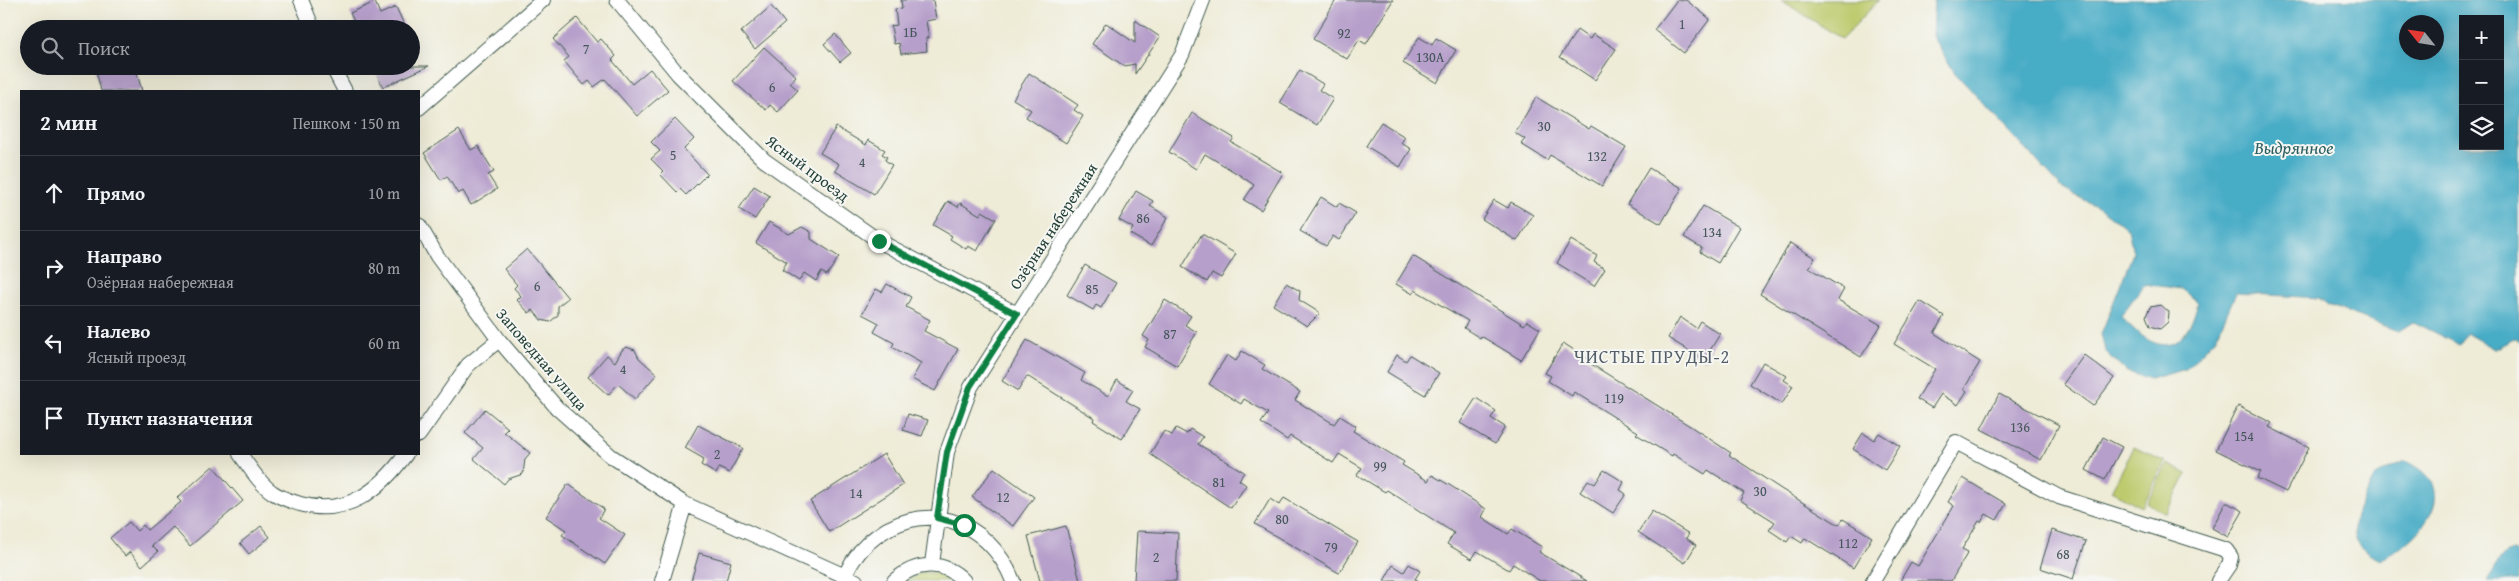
<!DOCTYPE html>
<html lang="ru">
<meta charset="utf-8">
<style>
body{margin:0;font-family:"Gentium Book Plus",serif;background:#20242c;color:#f1f3f6}
.controls{position:absolute;right:15px;top:15px;display:grid;overflow:hidden;border-radius:0px;box-shadow:0 5px 20px #0002}
.controls button{width:45px;height:45px;display:grid;place-items:center;padding:0;border:0;border-bottom:1px solid #363941;background:#171b24;color:#f1f3f6;font:25px sans-serif}
.compass{position:absolute;left:2399px;top:15px;width:45px;height:45px;border-radius:50%;background:#171b24;box-shadow:0 5px 20px #0002;rotate:300deg}
.stop{position:absolute;width:15px;height:15px;margin:-11px;border:4px solid #0b8043;border-radius:50%;background:#fff}
.stop.end{background:#0b8043;border-color:#fff;box-shadow:0 1px 5px #0008}
.list{margin:0;padding:0;list-style:none}
h2{display:flex;justify-content:space-between;align-items:center;height:65px;margin:0;padding:0 20px;font-size:21px}
h2 small{font-size:16px;font-weight:400;color:#9ea1a6}
.list li{display:grid;grid-template-columns:32px 1fr auto;gap:15px;align-items:center;box-sizing:border-box;height:75px;padding:0 20px;border-top:1px solid #363941}
.list b{display:block;font-size:19px;white-space:nowrap}
.list p{margin:0;font-size:16px;white-space:nowrap;color:#9ea1a6}
.list em{font-size:16px;font-style:normal;color:#9ea1a6}
.icon{flex:none;width:28px;height:28px;fill:none;stroke:currentColor;stroke-width:2;stroke-linecap:round;stroke-linejoin:round}
.map{position:relative;flex:none;width:2519px;height:581px;overflow:hidden}
.search{position:absolute;background:#171b24;box-shadow:0 5px 20px #0002;left:20px;top:20px;width:400px;height:55px;display:flex;align-items:center;gap:12px;box-sizing:border-box;padding:0 18px;border-radius:28px;color:#9ea1a6;font-size:19px}
.panel{position:absolute;background:#171b24;box-shadow:0 5px 20px #0002;left:20px;top:90px;width:400px;height:365px;border-radius:0px}
.map>svg:first-child{display:block}
.green{fill:#bdca6d;stroke:#6e8450}
.water{fill:#46acc6;stroke:#32747d;fill-rule:evenodd}
.building{fill:#b69fca}
.lines{fill:none;stroke-linecap:round;stroke-linejoin:round}
.minor-casing{stroke:#3e574c;stroke-width:16}
.minor{stroke:#fff;stroke-width:14}
.route{stroke:#0b8043;stroke-width:6}
.labels{text-anchor:middle;stroke-width:4;stroke-linejoin:round;paint-order:stroke}
.number-label{font-size:14px;fill:#45565a}
.street-label{font-size:16px;fill:#1f3d34;stroke:#f6f6f2}
.water-label{font-size:18px;font-style:italic;fill:#2b5e60;stroke:#f6f6f2}
.neighbourhood-label{font-size:18px;letter-spacing:1px;fill:#545f68;stroke:#f6f6f2}
</style>
<div class="map">
<svg width="2519" height="581" viewBox="0 0 2519 581">
<rect width="100%" height="100%" fill="#f6f6f2"/>
<filter id="ink" filterUnits="userSpaceOnUse"><feTurbulence type="fractalNoise" baseFrequency=".02" numOctaves="2"/><feDisplacementMap in="SourceGraphic" scale="10" xChannelSelector="R" yChannelSelector="G"/><feConvolveMatrix kernelMatrix="1 2 1 2 8 2 1 2 1" color-interpolation-filters="sRGB"/></filter>
<filter id="wash" filterUnits="userSpaceOnUse"><feTurbulence type="fractalNoise" baseFrequency=".0096" numOctaves="4" result="noise"/><feDisplacementMap in="SourceGraphic" scale="20" xChannelSelector="R" yChannelSelector="G"/><feGaussianBlur stdDeviation="1.12" result="paint"/><feColorMatrix in="noise" values="0 0 0 0 0 0 0 0 0 0 0 0 0 0 0 0 0 1.4 0 .05"/><feComposite in="paint" operator="in"/></filter>
<g filter="url(#wash)">
<rect width="100%" height="100%" fill="#eeebd6"/>
<path class="green" d="M1781 0H1879L1842 39Z
M2134 447 2165 462 2142 507 2111 491Z
M2167 464 2187 474 2166 513 2147 503Z
M923 572 943 574 954 581H905Z"/>
<path class="water" d="M1934 0H2519V341L2514 339 2494 349 2466 333 2459 345 2413 322 2399 331 2328 305 2319 298 2236 293 2216 338 2186 369 2150 379 2127 372 2105 351 2101 334 2133 253 2128 229 2098 207 2063 189 1955 73 1932 36ZM2463 19H2500V146H2463ZM2406 22H2436V52H2406ZM2144 284 2181 289 2198 302C2184 358 2155 355 2121 316Z
M2406 461C2466 488 2422 538 2382 559 2347 547 2349 523 2366 494 2369 489 2371 482 2375 478 2384 469 2396 465 2406 461Z
M2512 551 2519 553V581H2487C2494 570 2499 554 2512 551Z"/>
<g id="blocks">
<path class="building" d="M901 0H933L936 19 926 21 929 38H926L927 51 901 54 899 43 894 44 891 26 897 25 895 9 902 8Z
M1336 0H1393L1366 44 1359 40 1347 59 1313 39Z
M1677 0H1686L1710 19 1684 53 1654 30Z
M375 2 380 14 396 7 406 29H349L356 25 350 13Z
M771 6 785 23 755 49 741 32Z
M577 18 597 42 601 39 616 56 612 60 632 84 650 69 668 90 637 116 605 79 594 87 589 81 584 85 564 61 569 57 553 39Z
M1135 20 1160 37 1135 74V64L1124 66 1092 44 1106 23 1135 43Z
M1577 30 1590 39 1593 34 1616 49 1595 80 1560 57Z
M835 34 851 53 840 62 824 44Z
M1419 37 1432 45 1436 38 1456 50 1437 83 1403 63Z
M764 47 796 76 790 83 798 90 778 112 770 105 766 110 733 81Z
M95 66H135L142 91H101Z
M373 66H429L383 87Z
M1300 70 1323 84 1319 90 1333 99 1317 125 1280 103Z
M1029 73 1078 105 1074 110 1083 116 1066 143 1026 117 1031 110 1013 99Z
M1536 97 1589 129 1591 126 1626 147 1602 186 1550 155 1547 160 1521 144 1525 139 1515 133Z
M1192 113 1234 138 1231 142 1283 173 1261 210 1244 200 1254 185 1238 174 1205 154 1196 169 1169 152Z
M675 119 694 139 684 149 707 174 686 195 680 189 677 192 660 174 663 171 651 159 660 151 651 142Z
M1381 122 1405 137 1401 143 1411 149 1400 167 1366 146Z
M836 127 866 145 868 140 885 150 882 154 887 157 885 160 892 165 874 194 835 171 839 164 820 153Z
M459 130 471 150 478 146 494 172 488 175 497 189 471 205 463 191 458 194 447 176 441 180 424 153Z
M1649 168 1682 188 1661 224 1627 204Z
M754 186 770 196 755 219 739 209Z
M1136 191 1153 201 1150 206 1168 217 1151 246 1130 234 1133 228 1119 220Z
M1321 197 1337 207 1339 203 1356 213 1339 240 1333 236 1326 246 1300 231Z
M1494 200 1508 208 1511 202 1533 215 1517 241 1482 219Z
M948 201 958 207 960 203 980 215 982 211 996 219 977 251 968 246 966 249 950 239 952 236 933 225Z
M1703 206 1739 227 1718 263 1700 252 1702 248 1684 237Z
M769 222 789 234 802 227 811 232V239L839 257 827 275 821 272 816 281 804 273 799 281 782 270 787 262 756 243Z
M1202 234 1236 254 1221 278 1212 273 1207 282 1182 267Z
M1571 240 1597 256 1594 262 1605 269 1594 286 1557 263Z
M1790 243 1815 258 1809 268 1844 289 1838 300 1881 325 1861 357 1760 294Z
M527 249 568 298 558 306V315L550 322 541 320 533 310 529 313 517 300 521 296 514 288 517 285 504 269Z
M1413 256 1524 325 1527 321 1540 329 1521 360 1481 336 1480 338 1464 328 1468 321 1415 290 1413 294 1396 284Z
M1085 265 1116 283 1101 308 1096 305 1093 310 1067 295Z
M1286 283 1300 291 1299 300 1320 313 1307 326 1273 305Z
M887 284 911 297 906 307 930 320 924 331 958 349 935 391 912 379 921 363 892 347 894 343 874 332 879 323 862 314 876 289 882 292Z
M1165 300 1191 316 1185 325 1197 332 1177 366 1145 347 1149 340 1143 336Z
M1920 301 1944 316 1934 333 1980 362 1964 389 1967 391 1958 405 1941 394 1932 408 1917 399 1935 369 1894 344Z
M2161 305 2169 312 2168 322 2160 329 2150 326 2146 316 2150 307Z
M1680 317 1696 328 1700 321 1720 334 1704 360 1668 338Z
M1027 340 1085 373 1081 380 1108 396 1117 380 1133 390 1126 401 1140 409 1122 439 1093 421 1094 418 1027 376 1018 391 1002 381Z
M1563 343 1593 362 1591 364 1690 426 1731 453 1729 455 1781 489 1839 525 1843 519 1872 537 1853 568 1805 538 1802 543 1791 536 1787 542 1769 530 1775 522 1740 500 1744 493 1735 487 1708 470 1705 474 1673 454 1672 456 1636 434 1638 432 1574 392 1572 396 1548 381 1551 376 1545 373Z
M626 347 635 350 639 358 657 374 635 399 618 384 608 395 588 377 607 355 615 362 622 350Z
M1242 351 1265 365 1262 369 1300 392 1295 400 1334 424 1340 416 1356 426 1353 431 1404 462 1402 465 1428 481 1432 475 1451 486 1486 509 1482 517 1508 534 1512 529 1542 547 1539 552 1587 581H1540L1513 564 1509 570 1477 551 1472 559 1447 544 1454 533 1387 490 1385 492 1357 475 1362 468 1339 454 1333 463 1290 436 1287 440 1261 423 1268 413 1244 399 1241 404 1209 384 1227 355 1236 361Z
M1397 355 1406 361 1410 355 1439 373 1425 395 1387 372Z
M2084 355 2114 378 2093 406 2063 384Z
M1763 362 1787 376 1784 380 1793 386 1782 404 1750 384Z
M1999 394 2059 425 2041 460 1981 429Z
M1476 398 1496 411 1491 418 1505 427 1495 444 1460 423Z
M2238 406 2272 423 2269 427 2309 447 2286 492 2257 478 2261 472 2216 450Z
M485 409 508 428 504 432 530 453 525 459 523 474 508 479 504 484 474 459 483 448 465 433Z
M908 414 928 420 922 436 903 430Z
M698 425 743 448 729 473 719 468 716 474 701 465 704 459 685 448Z
M1176 428 1187 434 1190 429 1203 437 1198 444 1244 472 1239 480 1246 485 1231 508 1150 454 1164 431 1172 435Z
M1863 433 1874 440 1879 433 1900 446 1885 470 1853 449Z
M2103 437 2122 447 2105 480 2086 470Z
M884 454 903 485 829 532 810 501Z
M213 466 243 501 190 546 173 527 152 546 158 552 142 566 130 552 125 556 110 538 129 522 137 531 143 525 147 530 181 502 177 498Z
M994 468 1034 497 1013 526 972 497Z
M1604 470 1624 482 1620 490 1626 494 1613 513 1580 492 1588 480 1595 484Z
M1963 478 2006 504 1997 520 1986 514 1981 522 1979 521 1962 549 1968 552 1951 581H1900L1911 562 1918 566 1954 506 1948 502Z
M568 484 604 509 599 518 625 535 605 564 562 535 566 530 546 517Z
M1284 498 1358 542 1339 573 1255 524 1270 499 1279 505Z
M2226 502 2243 511 2228 537 2212 528Z
M1652 511 1689 534 1686 538 1696 545 1685 563 1638 532Z
M261 526 270 537 249 554 240 543Z
M1066 526 1080 581H1040L1028 536Z
M2052 530 2086 541 2073 579 2040 568Z
M1137 531 1178 533 1176 581H1134Z
M699 553 731 562 726 581H691Z
M1409 564 1420 571 1415 579 1419 581H1384L1393 565 1404 572Z"/>
</g>
</g>
<g filter="url(#ink)">
<use href="#blocks" fill-opacity="0" stroke="#3e574c" stroke-width="1"/>
<g class="lines">
<g class="minor-casing">
<path id="minor" d="M301 0 313 29
M617 0 678 74 764 160 879 241 1017 314
M332 66 345 91
M419 108 543 0
M419 225 437 256 499 340 557 408 611 456 685 504 856 581
M419 435 468 365 499 340
M240 454C249 466 259 483 272 492 280 498 291 501 300 504 347 517 380 490 406 454
M932 564 947 452 971 387 1182 55 1203 0
M662 581 685 504
M844 581C847 567 858 552 868 543 921 496 988 518 1013 581
M894 581C915 562 943 559 964 581
M1873 581 1956 442 2059 497 2226 550 2231 557 2229 565 2218 581"/>
</g>
<use href="#minor" class="minor"/>
</g>
</g>
<g class="lines" filter="url(#ink)">
<path class="route" d="M879 241 1017 314 970 387 947 452 937 518 964 525"/>
</g>
<g class="labels">
<g class="number-label">
<text x="1682" y="29">1</text>
<text x="910" y="37">1Б</text>
<text x="1344" y="38">92</text>
<text x="586" y="54">7</text>
<text x="1430" y="62">130А</text>
<text x="772" y="92">6</text>
<text x="1544" y="131">30</text>
<text x="673" y="160">5</text>
<text x="1597" y="161">132</text>
<text x="862" y="167">4</text>
<text x="1143" y="223">86</text>
<text x="1712" y="237">134</text>
<text x="537" y="291">6</text>
<text x="1092" y="294">85</text>
<text x="1170" y="339">87</text>
<text x="623" y="374">4</text>
<text x="1614" y="403">119</text>
<text x="2020" y="432">136</text>
<text x="2244" y="441">154</text>
<text x="717" y="459">2</text>
<text x="1380" y="471">99</text>
<text x="1219" y="487">81</text>
<text x="1760" y="496">30</text>
<text x="856" y="498">14</text>
<text x="1003" y="502">12</text>
<text x="1282" y="524">80</text>
<text x="1848" y="548">112</text>
<text x="1331" y="552">79</text>
<text x="2063" y="559">68</text>
<text x="1156" y="562">2</text>
</g>
<g class="street-label">
<text transform="translate(808 168) rotate(37)" y="6">Ясный проезд</text>
<text transform="translate(1053 226) rotate(-57)" y="6">Озёрная набережная</text>
<text transform="translate(542 359) rotate(49)" y="6">Заповедная улица</text>
</g>
<g class="water-label">
<text x="2294" y="154">Выдрянное</text>
</g>
<g class="neighbourhood-label">
<text x="1652" y="363">ЧИСТЫЕ ПРУДЫ-2</text>
</g>
</g>
</svg>
<div class="controls">
<button>+</button>
<button>−</button>
<button><svg class="icon" aria-label="layers" viewBox="0 0 24 24"><path d="M12 4l9 5-9 5-9-5zM3 14l9 5 9-5"/></svg></button>
</div>
<svg class="compass" viewBox="-18 -18 36 36"><path d="M0-13l5 13h-10z" fill="#e53935"/><path d="M0 13l5-13h-10z" fill="#9ea1a6"/></svg>
<div class="stop" style="left:964px;top:525px"></div>
<div class="stop end" style="left:879px;top:241px"></div>
<div class="search"><svg class="icon" aria-label="search" viewBox="0 0 24 24"><circle cx="10" cy="10" r="6"/><path d="M15 15l6 6"/></svg>Поиск</div>
<section class="panel">
<h2>2 мин<small>Пешком · 150 m</small></h2>
<ul class="list">
<li><svg class="icon" aria-label="ahead" viewBox="0 0 24 24"><path d="M12 20V5M6 11l6-6 6 6"/></svg><div><b>Прямо</b></div><em>10 m</em></li>
<li><svg class="icon" aria-label="right" viewBox="0 0 24 24"><path d="M7 20v-9h11M14 6l5 5-5 5"/></svg><div><b>Направо</b><p>Озёрная набережная</p></div><em>80 m</em></li>
<li><svg class="icon" aria-label="left" viewBox="0 0 24 24"><path d="M17 20v-9H6M10 6l-5 5 5 5"/></svg><div><b>Налево</b><p>Ясный проезд</p></div><em>60 m</em></li>
<li><svg class="icon" aria-label="arrive" viewBox="0 0 24 24"><path d="M6 21V4h12l-3 4 3 4H6"/></svg><div><b>Пункт назначения</b></div></li>
</ul>
</section>
</div>
